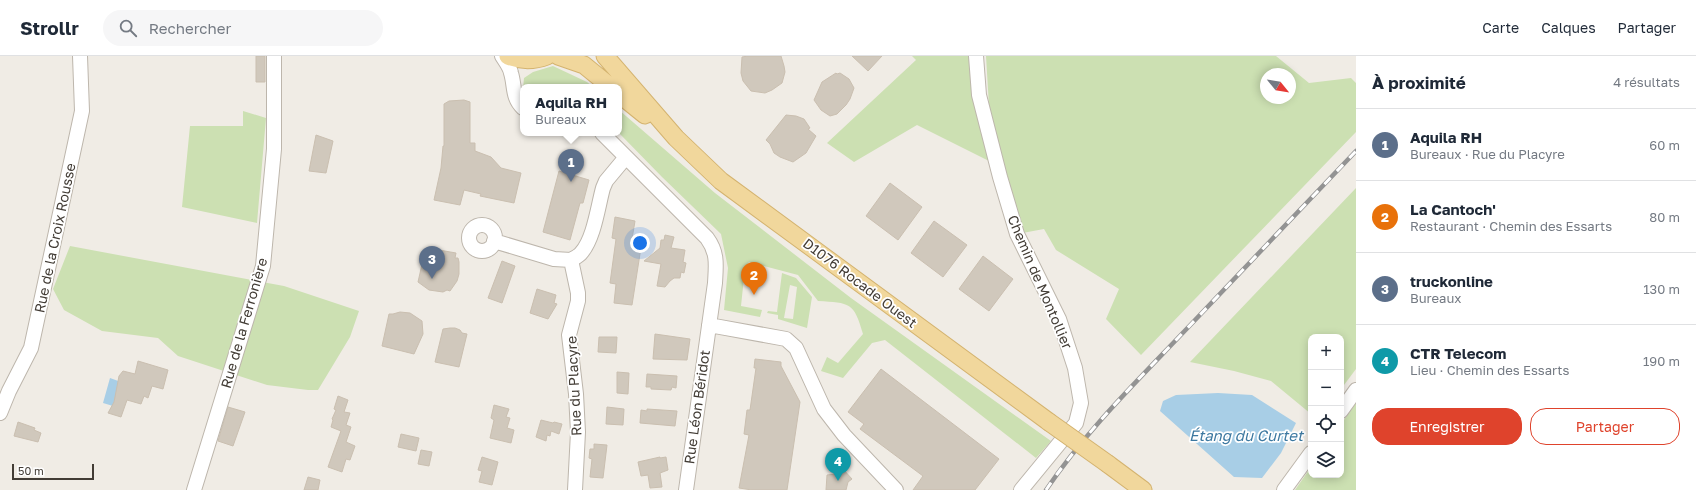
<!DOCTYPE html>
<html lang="fr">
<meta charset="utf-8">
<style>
body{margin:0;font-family:"Golos Text",sans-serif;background:#f6f6f7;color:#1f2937}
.controls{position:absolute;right:12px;bottom:12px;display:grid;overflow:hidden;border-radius:8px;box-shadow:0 2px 10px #0003}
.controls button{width:36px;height:36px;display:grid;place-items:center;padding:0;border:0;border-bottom:1px solid #e0e1e3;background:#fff;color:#1f2937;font:20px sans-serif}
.compass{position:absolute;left:1260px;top:12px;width:36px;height:36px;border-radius:50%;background:#fff;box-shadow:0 2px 10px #0003;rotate:120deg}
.scale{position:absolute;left:12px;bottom:10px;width:82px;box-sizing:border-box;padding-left:4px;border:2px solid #423c35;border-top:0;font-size:11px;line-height:14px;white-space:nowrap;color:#423c35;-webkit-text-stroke:3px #fff;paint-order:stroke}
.you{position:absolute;left:640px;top:187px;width:14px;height:14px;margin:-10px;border:3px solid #fff;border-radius:50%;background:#1a73e8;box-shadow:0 0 0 6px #1a73e833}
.badge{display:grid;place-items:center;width:26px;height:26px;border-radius:50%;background:#df432c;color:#fff;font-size:13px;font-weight:700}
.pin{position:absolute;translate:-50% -33px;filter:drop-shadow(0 1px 2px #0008)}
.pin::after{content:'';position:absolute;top:21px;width:14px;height:12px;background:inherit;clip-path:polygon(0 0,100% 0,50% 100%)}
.popup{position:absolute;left:520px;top:28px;width:102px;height:52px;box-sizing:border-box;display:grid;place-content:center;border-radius:8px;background:#fff;filter:drop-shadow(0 1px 3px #0005);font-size:13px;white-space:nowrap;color:#747a83}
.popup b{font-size:15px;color:#1f2937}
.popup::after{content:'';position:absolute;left:50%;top:100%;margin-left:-8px;border:8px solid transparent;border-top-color:#fff}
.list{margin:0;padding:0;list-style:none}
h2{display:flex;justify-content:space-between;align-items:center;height:52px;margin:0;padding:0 16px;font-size:17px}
h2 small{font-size:13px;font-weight:400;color:#747a83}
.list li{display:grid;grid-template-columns:26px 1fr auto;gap:12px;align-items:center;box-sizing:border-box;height:72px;padding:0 16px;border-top:1px solid #e0e1e3}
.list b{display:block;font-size:15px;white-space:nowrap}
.list p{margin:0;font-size:13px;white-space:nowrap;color:#747a83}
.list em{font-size:13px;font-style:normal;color:#747a83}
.actions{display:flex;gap:8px;padding:12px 16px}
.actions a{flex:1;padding:9px 0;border:1px solid #df432c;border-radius:16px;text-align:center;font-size:14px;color:#df432c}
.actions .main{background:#df432c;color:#fff}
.icon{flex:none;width:22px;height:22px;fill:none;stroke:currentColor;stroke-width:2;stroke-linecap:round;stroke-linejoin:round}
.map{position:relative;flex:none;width:1356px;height:434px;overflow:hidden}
header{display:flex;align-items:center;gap:24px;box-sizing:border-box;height:56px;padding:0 20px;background:#fff;border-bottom:1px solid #e0e1e3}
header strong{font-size:19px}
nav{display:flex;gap:22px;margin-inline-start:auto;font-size:14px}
.search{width:280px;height:36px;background:#f6f6f7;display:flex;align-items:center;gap:10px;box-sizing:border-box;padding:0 14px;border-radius:22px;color:#747a83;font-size:15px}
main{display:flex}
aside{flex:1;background:#fff}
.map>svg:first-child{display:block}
.green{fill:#cce0b2;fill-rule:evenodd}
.water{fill:#a8cee6}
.building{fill:#d0c8bc;stroke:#cabfb0}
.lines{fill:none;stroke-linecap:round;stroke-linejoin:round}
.minor-casing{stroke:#bdb6ac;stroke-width:16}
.major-casing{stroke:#d4b36f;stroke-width:19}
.minor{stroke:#fff;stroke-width:14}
.major{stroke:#f1d79c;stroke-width:17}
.rail-casing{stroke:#939393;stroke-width:4.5}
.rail{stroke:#fff;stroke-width:3;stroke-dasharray:9;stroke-linecap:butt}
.major-bridge-casing{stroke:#d4b36f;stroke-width:19;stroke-linecap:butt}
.major-bridge{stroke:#f1d79c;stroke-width:17}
.labels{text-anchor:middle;stroke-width:3.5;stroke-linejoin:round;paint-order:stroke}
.street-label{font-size:14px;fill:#423c35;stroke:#fff}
.water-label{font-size:15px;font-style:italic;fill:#3c78a0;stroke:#fff}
</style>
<header>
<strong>Strollr</strong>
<div class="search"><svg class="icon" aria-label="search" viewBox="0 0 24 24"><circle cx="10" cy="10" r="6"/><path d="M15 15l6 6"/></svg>Rechercher</div>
<nav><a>Carte</a><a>Calques</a><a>Partager</a></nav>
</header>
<main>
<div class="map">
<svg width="1356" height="434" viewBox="0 0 1356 434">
<rect width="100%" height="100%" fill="#f0ece5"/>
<path class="green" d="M912 0H972L1000 93 989 50 986 0H1276L1309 27 1351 22 1356 27V76L1141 299 1106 263 1119 233 1056 194 1044 173 1017 178 997 109 917 69 854 106 827 87 916 4ZM1266 18H1290V42H1266Z
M553 10 587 26 593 31H523V33L524 22 533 16Z
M619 54 715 137 851 242 1051 385 1036 402 885 284 872 287 843 322 821 315 827 301 838 307 863 278C854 246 850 247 818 245L798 219 749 206 745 212 741 250 762 254 760 261 724 254 728 212 721 178 662 121 619 77Z
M243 55 266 62 257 167 182 151 190 70H243Z
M1356 132V313L1341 333V281H1311V358L1271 325 1234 315 1190 306Z
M70 190 284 230 359 255 350 281 318 334H308L267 329 178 300 158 282 102 275 64 254 53 233Z
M782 217 796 222 812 241 807 272 778 263V259L767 257 768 255 777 256ZM790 229 797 231 793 263 784 262Z
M1356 347V434H1295L1311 411V419H1341V368Z"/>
<path class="water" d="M110 322 121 326 113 350 103 347Z
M1218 337 1252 339 1296 367 1281 397 1262 422 1234 421 1160 355 1163 345 1176 339Z"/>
<path class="building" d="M256 0H265V26H256Z
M748 0H781L784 10 785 16 782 27 772 34 765 37 751 35 743 25 741 17 742 1Z
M852 0H882L868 15Z
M836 17 837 18 840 17 849 23 854 32 850 43 846 49 837 58 830 60 821 54 814 44 822 26Z
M464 44 470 46V87H475V95L491 101 501 112 521 117 514 147 480 140 481 138 464 134 460 149 434 144 441 112 443 90H444V48L449 45Z
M786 59 796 60 804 63 810 72 808 73 816 80 806 97 793 106 780 101 774 97 770 88 766 84Z
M316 79 333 85 326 117 309 115Z
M559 115 589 124 583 147H580L570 184 543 176Z
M890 127 922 151 898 184 866 160Z
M615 161 635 165 632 183 642 185 632 249 614 247 616 228 610 227 616 183 612 182Z
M934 165 967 189 943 221 911 197Z
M665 179 674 181 671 192 685 194 683 206 686 207 684 217 681 216 680 222H674L670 225 665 231 657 230 661 208 644 205 660 192 661 184H664Z
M439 194 456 197 455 202H458L459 206V218L457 225 450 235 447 234 443 236 429 234 418 226 425 195 429 196Z
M983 200 1013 223 989 255 959 233Z
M502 205 515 210 502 247 488 242Z
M537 233 556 239 554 247 557 248 548 263 530 257Z
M400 256 410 257 422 265 423 278 414 298 382 290 389 258H393Z
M450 272H455L460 274 462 277 467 278 459 311 435 306 443 273Z
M655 278 690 283 687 304 653 303Z
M599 281H617L616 297 598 296Z
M755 303 781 306V310L800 346 787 434H752L739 432 749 379 744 378 747 354H750L756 312H754Z
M138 305 168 314 163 333 152 330 148 342 144 340 141 348 127 344 121 361 108 357 114 346 119 320 123 315 135 318Z
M881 313 999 403 975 434H913L923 420 860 373 864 368 848 356Z
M617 316 629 317 628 338 617 337Z
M647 318 677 320 676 332 672 331 671 334 651 333V331H646Z
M338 340 348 344 344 356 350 357 346 369 351 371 346 386 355 390 350 404 346 403 342 416 328 411 341 375 331 371 333 364 332 363 336 354 334 353Z
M494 349 509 353 506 361 510 362 507 372 514 374 511 387 490 382 494 364 491 362Z
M228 351 245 356 233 390 218 385Z
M607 351 624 353 623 369 606 368Z
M647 353 677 355 675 370 640 367 641 354 647 355Z
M541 364 553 367 554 366 562 368 559 378 551 375 550 380 547 379 546 385 536 381Z
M18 366 35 372 34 374 41 377 38 386 14 380Z
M401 378 419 382 416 395 398 391Z
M594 388 607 389 603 422 590 421 592 403 589 402 590 393H594Z
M421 394 432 396 429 410 418 408Z
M482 401 498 406 492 429 479 426 482 415 478 414Z
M660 401V402L666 401 668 414 660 417 662 431 650 432 648 419 641 420 638 406Z
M842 412 852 423 848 426 846 434H826L827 419 836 418Z
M308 421 320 424 318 434H304Z"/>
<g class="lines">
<g class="minor-casing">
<path id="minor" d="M502 0C505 5 510 11 511 17 515 30 512 42 523 52
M976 0 979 39 1000 121 1017 178 1059 263 1075 312 1081 347 1076 367 1021 434
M602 77 707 182C718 197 716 209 715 227L686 434
M469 182a13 13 0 1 1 26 0a13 13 0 1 1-26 0Z
M494 185 554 203 571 204
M709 269 786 283 796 292 824 353 844 379 896 434
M1341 355 1356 334
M0 357 9 335 31 292 82 55 80 0
M194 434 263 210 274 93V0
M575 434 578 376 576 338 569 279 578 245V237L571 204C574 202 579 200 581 197 594 183 598 150 603 132L606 125 626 101
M1284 434 1311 397"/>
</g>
<g class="major-casing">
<path id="major" d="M508 0C521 5 534 5 547 0
M558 0 584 9 611 31
M605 0 676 82 721 125 1049 366
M619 38 645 59
M1108 408 1143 434"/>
</g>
<use href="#minor" class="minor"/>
<use href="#major" class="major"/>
<g class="rail-casing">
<path id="rail" d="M1046 434C1083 379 1131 331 1177 283 1236 221 1296 158 1356 95"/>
</g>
<use href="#rail" class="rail"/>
<g class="major-bridge-casing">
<path id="major-bridge" d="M1049 366 1108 408"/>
</g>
<use href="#major-bridge" class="major-bridge"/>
</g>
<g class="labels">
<g class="street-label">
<text transform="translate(55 182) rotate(-78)" y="5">Rue de la Croix Rousse</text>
<text transform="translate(1040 226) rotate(67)" y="5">Chemin de Montollier</text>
<text transform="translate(860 227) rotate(37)" y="5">D1076 Rocade Ouest</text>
<text transform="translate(244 267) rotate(-74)" y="5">Rue de la Ferronière</text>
<text transform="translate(574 330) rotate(-93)" y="5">Rue du Placyre</text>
<text transform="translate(697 351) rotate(-82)" y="5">Rue Léon Béridot</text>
</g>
<g class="water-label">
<text x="1246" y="385">Étang du Curtet</text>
</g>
</g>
</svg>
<div class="controls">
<button>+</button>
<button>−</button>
<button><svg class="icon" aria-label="locate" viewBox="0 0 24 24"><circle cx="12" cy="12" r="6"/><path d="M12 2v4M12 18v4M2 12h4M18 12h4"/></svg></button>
<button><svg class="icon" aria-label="layers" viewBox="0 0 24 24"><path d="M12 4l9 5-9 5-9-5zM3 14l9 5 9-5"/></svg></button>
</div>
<svg class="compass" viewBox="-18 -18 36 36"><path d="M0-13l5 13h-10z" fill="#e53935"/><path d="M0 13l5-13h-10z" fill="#747a83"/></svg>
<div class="scale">50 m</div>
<div class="you"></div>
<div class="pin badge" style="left:571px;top:126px;background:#5c6f8a">1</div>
<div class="popup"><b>Aquila RH</b>Bureaux</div>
<div class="pin badge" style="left:754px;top:239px;background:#e8710a">2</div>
<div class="pin badge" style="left:432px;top:223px;background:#5c6f8a">3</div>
<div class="pin badge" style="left:838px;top:425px;background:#0f9aa8">4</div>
</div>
<aside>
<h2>À proximité<small>4 résultats</small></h2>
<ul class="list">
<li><span class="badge" style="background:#5c6f8a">1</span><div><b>Aquila RH</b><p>Bureaux · Rue du Placyre</p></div><em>60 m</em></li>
<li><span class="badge" style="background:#e8710a">2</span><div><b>La Cantoch'</b><p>Restaurant · Chemin des Essarts</p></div><em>80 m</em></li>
<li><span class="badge" style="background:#5c6f8a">3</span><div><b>truckonline</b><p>Bureaux</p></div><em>130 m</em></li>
<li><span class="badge" style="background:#0f9aa8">4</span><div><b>CTR Telecom</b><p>Lieu · Chemin des Essarts</p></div><em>190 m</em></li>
</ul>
<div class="actions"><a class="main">Enregistrer</a><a>Partager</a></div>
</aside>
</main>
